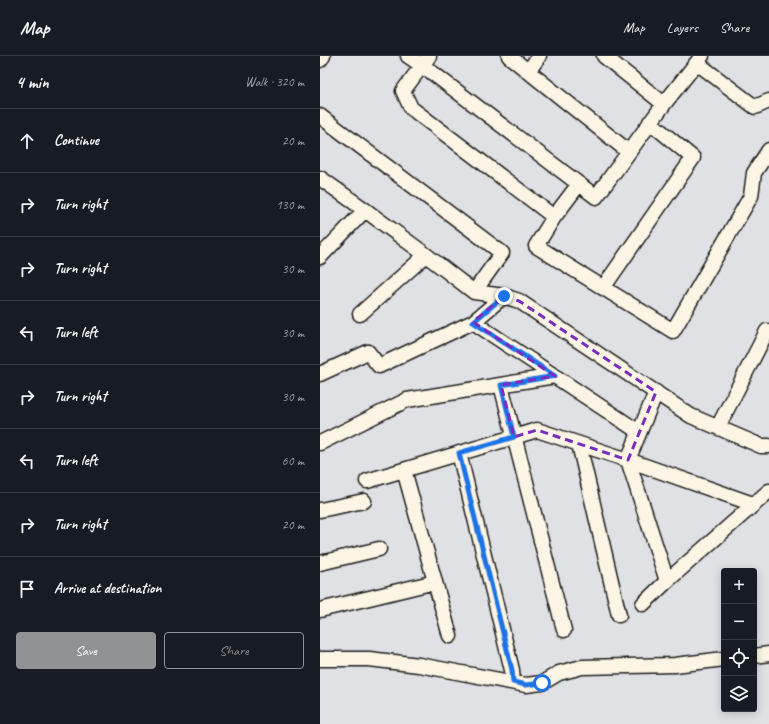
<!DOCTYPE html>
<meta charset="utf-8">
<style>
body{margin:0;font-family:Caveat,sans-serif;background:#242831;color:#f1f3f6}
.controls{position:absolute;right:12px;bottom:12px;display:grid;overflow:hidden;border-radius:4px;box-shadow:0 2px 10px #0003}
.controls button{width:36px;height:36px;display:grid;place-items:center;padding:0;border:0;border-bottom:1px solid #363941;background:#171b24;color:#f1f3f6;font:20px sans-serif}
.stop{position:absolute;width:12px;height:12px;margin:-9px;border:3px solid #1a73e8;border-radius:50%;background:#fff}
.stop.end{background:#1a73e8;border-color:#fff;box-shadow:0 1px 4px #0008}
.list{margin:0;padding:0;list-style:none}
h2{display:flex;justify-content:space-between;align-items:center;height:52px;margin:0;padding:0 16px;font-size:17px}
h2 small{font-size:13px;font-weight:400;color:#9ea1a6}
.list li{display:grid;grid-template-columns:26px 1fr auto;gap:12px;align-items:center;box-sizing:border-box;height:64px;padding:0 16px;border-top:1px solid #363941}
.list b{display:block;font-size:15px;white-space:nowrap}
.list em{font-size:13px;font-style:normal;color:#9ea1a6}
.actions{display:flex;gap:8px;padding:12px 16px}
.actions a{flex:1;padding:9px 0;border:1px solid #919294;border-radius:4px;text-align:center;font-size:14px;color:#919294}
.actions .main{background:#919294;color:#fff}
.icon{flex:none;width:22px;height:22px;fill:none;stroke:currentColor;stroke-width:2;stroke-linecap:round;stroke-linejoin:round}
.map{position:relative;flex:none;width:449px;height:668px;overflow:hidden}
header{display:flex;align-items:center;gap:24px;box-sizing:border-box;height:56px;padding:0 20px;background:#171b24;border-bottom:1px solid #363941}
header strong{font-size:19px}
nav{display:flex;gap:22px;margin-inline-start:auto;font-size:14px}
main{display:flex}
aside{flex:1;background:#171b24}
.map>svg:first-child{display:block}
.lines{fill:none;stroke-linecap:round;stroke-linejoin:round}
.minor-casing{stroke:#1c1c1c;stroke-width:17}
.minor{stroke:#fcf5e5;stroke-width:14}
.route{stroke:#1a73e8;stroke-width:5}
.marked{fill:none;stroke:#7b2cbf;stroke-width:3;stroke-dasharray:8 5;stroke-linejoin:round}
</style>
<header>
<strong>Map</strong>
<nav><a>Map</a><a>Layers</a><a>Share</a></nav>
</header>
<main>
<aside>
<h2>4 min<small>Walk · 320 m</small></h2>
<ul class="list">
<li><svg class="icon" aria-label="ahead" viewBox="0 0 24 24"><path d="M12 20V5M6 11l6-6 6 6"/></svg><div><b>Continue</b></div><em>20 m</em></li>
<li><svg class="icon" aria-label="right" viewBox="0 0 24 24"><path d="M7 20v-9h11M14 6l5 5-5 5"/></svg><div><b>Turn right</b></div><em>130 m</em></li>
<li><svg class="icon" aria-label="right" viewBox="0 0 24 24"><path d="M7 20v-9h11M14 6l5 5-5 5"/></svg><div><b>Turn right</b></div><em>30 m</em></li>
<li><svg class="icon" aria-label="left" viewBox="0 0 24 24"><path d="M17 20v-9H6M10 6l-5 5 5 5"/></svg><div><b>Turn left</b></div><em>30 m</em></li>
<li><svg class="icon" aria-label="right" viewBox="0 0 24 24"><path d="M7 20v-9h11M14 6l5 5-5 5"/></svg><div><b>Turn right</b></div><em>30 m</em></li>
<li><svg class="icon" aria-label="left" viewBox="0 0 24 24"><path d="M17 20v-9H6M10 6l-5 5 5 5"/></svg><div><b>Turn left</b></div><em>60 m</em></li>
<li><svg class="icon" aria-label="right" viewBox="0 0 24 24"><path d="M7 20v-9h11M14 6l5 5-5 5"/></svg><div><b>Turn right</b></div><em>20 m</em></li>
<li><svg class="icon" aria-label="arrive" viewBox="0 0 24 24"><path d="M6 21V4h12l-3 4 3 4H6"/></svg><div><b>Arrive at destination</b></div></li>
</ul>
<div class="actions"><a class="main">Save</a><a>Share</a></div>
</aside>
<div class="map">
<svg width="449" height="668" viewBox="0 0 449 668">
<rect width="100%" height="100%" fill="#e0e1e4"/>
<filter id="ink" filterUnits="userSpaceOnUse"><feTurbulence type="fractalNoise" baseFrequency=".025" numOctaves="2"/><feDisplacementMap in="SourceGraphic" scale="8" xChannelSelector="R" yChannelSelector="G"/><feConvolveMatrix kernelMatrix="1 2 1 2 8 2 1 2 1" color-interpolation-filters="sRGB"/></filter>
<g filter="url(#ink)">
<g class="lines">
<g class="minor-casing">
<path id="minor" d="M88 0 110 15 276 141 344 48 382 0
M109 0 83 35 91 52 234 161
M189 0 309 96
M284 0 344 48
M0 4 3 0
M377 7 435 51 449 45
M208 16 219 0
M0 60 182 197 154 236
M0 122 45 154 106 199 154 236 184 240 199 245 371 360 441 390H449
M259 128 234 161 216 190 353 275 431 140 434 117 449 94
M0 201 45 154
M283 232 373 102 330 66
M40 258 106 199
M153 266 319 376
M0 318 48 296 59 310 153 266 184 240
M181 329 244 574
M336 336 308 404 347 525
M398 371 447 275
M0 387 87 344 235 320
M259 388 299 559
M139 397 192 614 193 626
M84 414 130 580
M47 425 217 374 308 404 433 448
M0 454 44 445
M0 507 59 493
M323 548 347 525 449 435
M0 554 115 526
M434 600 449 598
M0 603H49L99 609 206 629 222 627 239 617 262 611 355 609 404 603"/>
</g>
<use href="#minor" class="minor"/>
</g>
</g>
<g class="lines" filter="url(#ink)">
<path class="route" d="M184 240 153 266 235 320 181 329 194 381 139 397 192 614 193 626 206 629 222 627"/>
</g>
<path class="marked" d="M184 240 199 245 336 336 308 404 217 374 194 381 181 329 235 320 153 266Z"/>
</svg>
<div class="controls">
<button>+</button>
<button>−</button>
<button><svg class="icon" aria-label="locate" viewBox="0 0 24 24"><circle cx="12" cy="12" r="6"/><path d="M12 2v4M12 18v4M2 12h4M18 12h4"/></svg></button>
<button><svg class="icon" aria-label="layers" viewBox="0 0 24 24"><path d="M12 4l9 5-9 5-9-5zM3 14l9 5 9-5"/></svg></button>
</div>
<div class="stop" style="left:222px;top:627px"></div>
<div class="stop end" style="left:184px;top:240px"></div>
</div>
</main>
